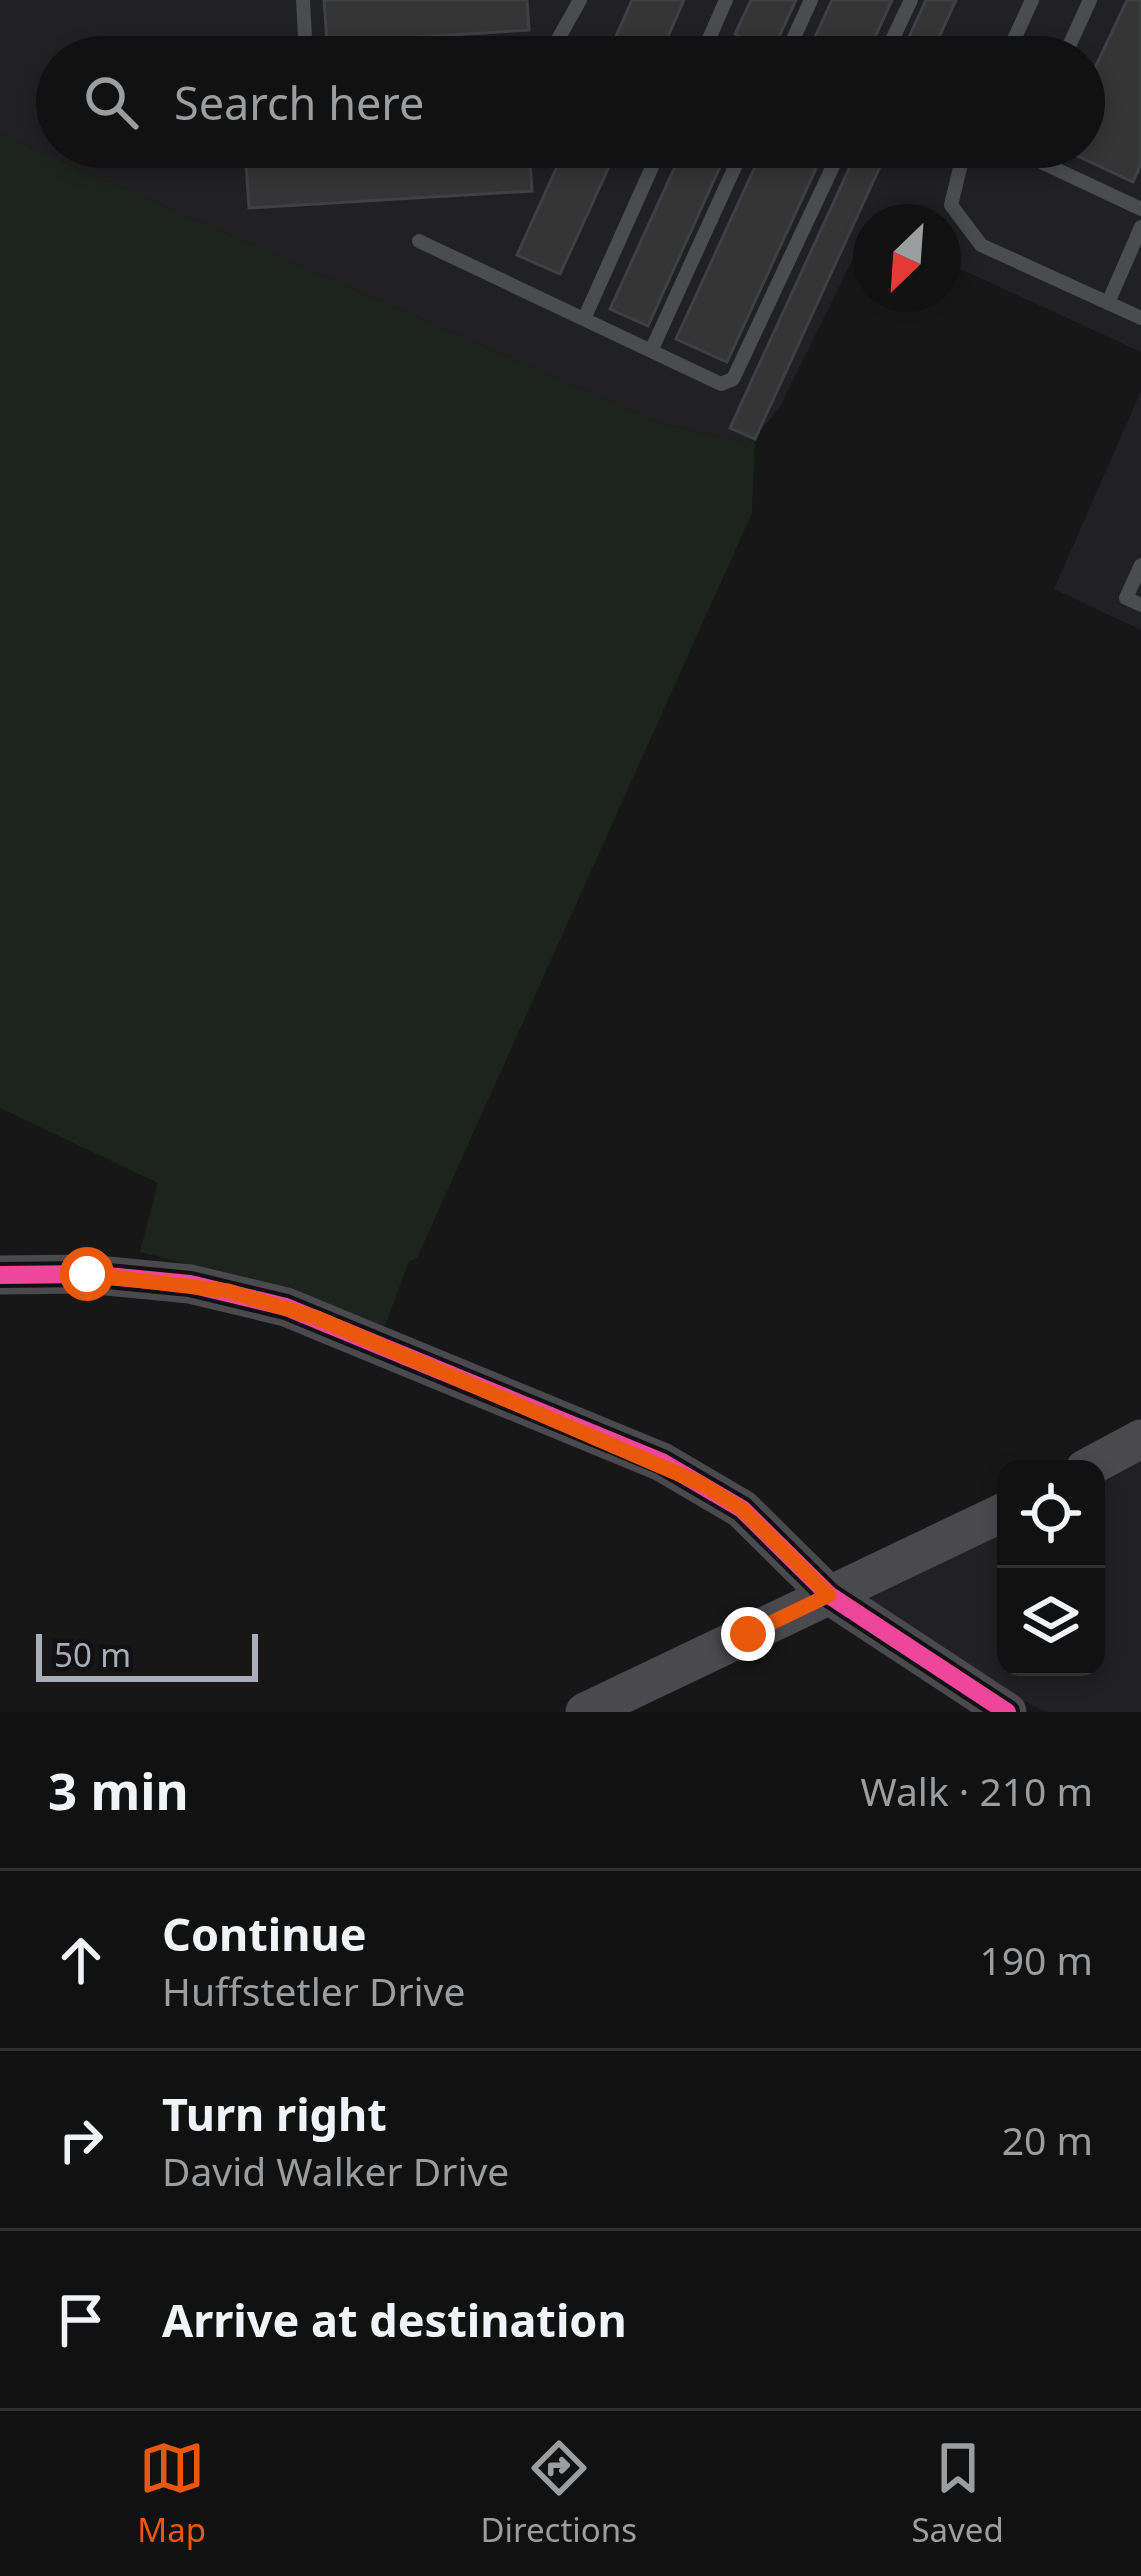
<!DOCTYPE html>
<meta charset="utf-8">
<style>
body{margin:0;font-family:"Noto Sans",sans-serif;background:#1e1f1f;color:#f1f3f6}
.controls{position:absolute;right:36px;bottom:36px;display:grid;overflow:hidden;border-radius:24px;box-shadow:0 6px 18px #0003}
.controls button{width:108px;height:108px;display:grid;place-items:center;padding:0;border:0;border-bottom:3px solid #303131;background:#111;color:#f1f3f6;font:60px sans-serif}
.compass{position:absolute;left:853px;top:204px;width:108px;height:108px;border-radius:50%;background:#111;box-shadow:0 6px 18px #0003;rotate:205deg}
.scale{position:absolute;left:36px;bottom:30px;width:222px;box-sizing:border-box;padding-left:12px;border:6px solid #a8adb8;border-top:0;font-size:33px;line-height:42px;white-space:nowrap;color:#a8adb8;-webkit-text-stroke:9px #111113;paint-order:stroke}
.stop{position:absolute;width:36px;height:36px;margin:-27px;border:9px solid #ea580c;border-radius:50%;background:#fff}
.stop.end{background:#ea580c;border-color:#fff;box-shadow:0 3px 12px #0008}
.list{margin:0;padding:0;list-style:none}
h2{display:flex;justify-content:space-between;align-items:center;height:156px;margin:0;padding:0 48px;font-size:51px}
h2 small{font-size:39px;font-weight:400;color:#9c9d9f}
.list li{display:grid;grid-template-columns:78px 1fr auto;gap:36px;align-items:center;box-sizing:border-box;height:180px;padding:0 48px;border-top:3px solid #303131}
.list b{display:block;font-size:45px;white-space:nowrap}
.list p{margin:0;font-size:39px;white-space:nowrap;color:#9c9d9f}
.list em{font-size:39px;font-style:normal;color:#9c9d9f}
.icon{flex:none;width:66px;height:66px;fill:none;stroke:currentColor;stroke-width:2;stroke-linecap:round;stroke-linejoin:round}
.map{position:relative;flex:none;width:1141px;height:1712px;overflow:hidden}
.search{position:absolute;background:#111;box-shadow:0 6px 18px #0003;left:36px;right:36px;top:36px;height:132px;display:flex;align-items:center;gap:30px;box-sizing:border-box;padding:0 42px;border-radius:66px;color:#9c9d9f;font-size:45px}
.sheet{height:696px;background:#111}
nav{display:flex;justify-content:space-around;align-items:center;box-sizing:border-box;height:168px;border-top:3px solid #303131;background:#111;font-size:33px;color:#9c9d9f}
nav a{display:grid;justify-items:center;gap:6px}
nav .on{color:#ea580c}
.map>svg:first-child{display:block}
.built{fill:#212123;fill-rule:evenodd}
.green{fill:#1d241e}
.building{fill:#353536;stroke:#3f4043;stroke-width:3}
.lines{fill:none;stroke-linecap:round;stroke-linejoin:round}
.lane{stroke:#4b4c50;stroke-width:14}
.secondary{stroke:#4a4a4e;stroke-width:39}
.cycleway-casing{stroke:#111113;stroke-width:26}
.cycleway{stroke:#ed469a;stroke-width:18}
.route{stroke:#ea580c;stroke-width:15}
</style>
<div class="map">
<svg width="1141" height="1712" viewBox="0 0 1141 1712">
<rect width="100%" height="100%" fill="#171717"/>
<path class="built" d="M0 0H1141V352L943 261V222H871L779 409 749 443 662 424 0 134ZM57 57H1084V147H57Z
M1141 391V630L1054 589Z
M1141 1457V1712H1046L999 1689 862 1597 1006 1529V1667H1096V1481Z"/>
<path class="green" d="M0 134 662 424 749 443 755 438 752 513 417 1258 409 1261 385 1326 291 1291 140 1252 158 1183 0 1108Z"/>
<path class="building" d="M324 0H527L529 30 327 43Z
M632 0H684L659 57H607Z
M751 0H796L772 52 735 34Z
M832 0H892L866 57H806Z
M926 0H956L930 57H900Z
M1127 0H1141V164L1133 182 1058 147H1084V91Z
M245 147H529L532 191 249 208Z
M566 147H618L560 274 517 255Z
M684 147H729L648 326 610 309Z
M764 147H826L727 362 676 339Z
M859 147H889L755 439 730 428Z"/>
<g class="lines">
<path class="lane" d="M303 0 306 57
M707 43 738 57
M548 57 580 0
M701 57 726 0
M785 57 811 0
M884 57 911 0
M1006 57 1032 0
M1064 57 1090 0
M965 147 951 205 981 245 1141 318
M1036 147 1043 163 1141 209
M419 241 721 384 733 379 842 147
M1108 303 1141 227
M584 319 661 147
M651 351 744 147
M1141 565 1126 598 1141 605"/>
<path class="secondary" d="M0 1275 87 1274 190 1284 286 1307 662 1462 742 1509 829 1595 1007 1712
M1085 1469 1141 1439
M585 1712 1006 1511"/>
<g class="cycleway-casing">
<path id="cycleway" d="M0 1275 87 1274 190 1284 286 1307 662 1462 742 1509 829 1595 1007 1712"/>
</g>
<use href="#cycleway" class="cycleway"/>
</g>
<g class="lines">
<path class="route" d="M87 1274 228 1291 317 1318 702 1484 742 1509 829 1595 748 1634"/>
</g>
</svg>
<div class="controls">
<button><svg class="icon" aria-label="locate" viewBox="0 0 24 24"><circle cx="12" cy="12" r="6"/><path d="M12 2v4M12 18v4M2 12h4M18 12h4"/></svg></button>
<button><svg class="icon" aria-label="layers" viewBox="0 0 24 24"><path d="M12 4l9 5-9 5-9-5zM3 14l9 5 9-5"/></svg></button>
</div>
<svg class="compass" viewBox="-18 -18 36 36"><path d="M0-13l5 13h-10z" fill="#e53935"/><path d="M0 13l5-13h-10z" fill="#9c9d9f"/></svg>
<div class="scale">50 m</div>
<div class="stop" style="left:87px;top:1274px"></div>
<div class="stop end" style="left:748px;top:1634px"></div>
<div class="search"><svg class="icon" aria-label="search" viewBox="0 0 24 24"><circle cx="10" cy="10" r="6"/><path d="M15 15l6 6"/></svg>Search here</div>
</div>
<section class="sheet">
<h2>3 min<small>Walk · 210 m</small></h2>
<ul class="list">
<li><svg class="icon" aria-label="ahead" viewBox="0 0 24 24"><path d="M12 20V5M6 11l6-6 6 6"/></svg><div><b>Continue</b><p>Huffstetler Drive</p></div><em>190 m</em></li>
<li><svg class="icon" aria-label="right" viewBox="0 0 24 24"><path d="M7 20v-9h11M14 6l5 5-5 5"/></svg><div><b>Turn right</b><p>David Walker Drive</p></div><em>20 m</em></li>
<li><svg class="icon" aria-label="arrive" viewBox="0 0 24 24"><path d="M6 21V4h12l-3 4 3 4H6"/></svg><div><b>Arrive at destination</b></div></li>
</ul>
</section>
<nav>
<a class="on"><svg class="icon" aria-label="map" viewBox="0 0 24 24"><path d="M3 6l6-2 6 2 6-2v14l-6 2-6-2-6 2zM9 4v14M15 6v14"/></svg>Map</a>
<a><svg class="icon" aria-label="directions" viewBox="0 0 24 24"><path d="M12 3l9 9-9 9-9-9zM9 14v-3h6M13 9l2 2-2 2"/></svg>Directions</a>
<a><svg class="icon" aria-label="saved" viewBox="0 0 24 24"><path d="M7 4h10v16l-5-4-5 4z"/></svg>Saved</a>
</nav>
